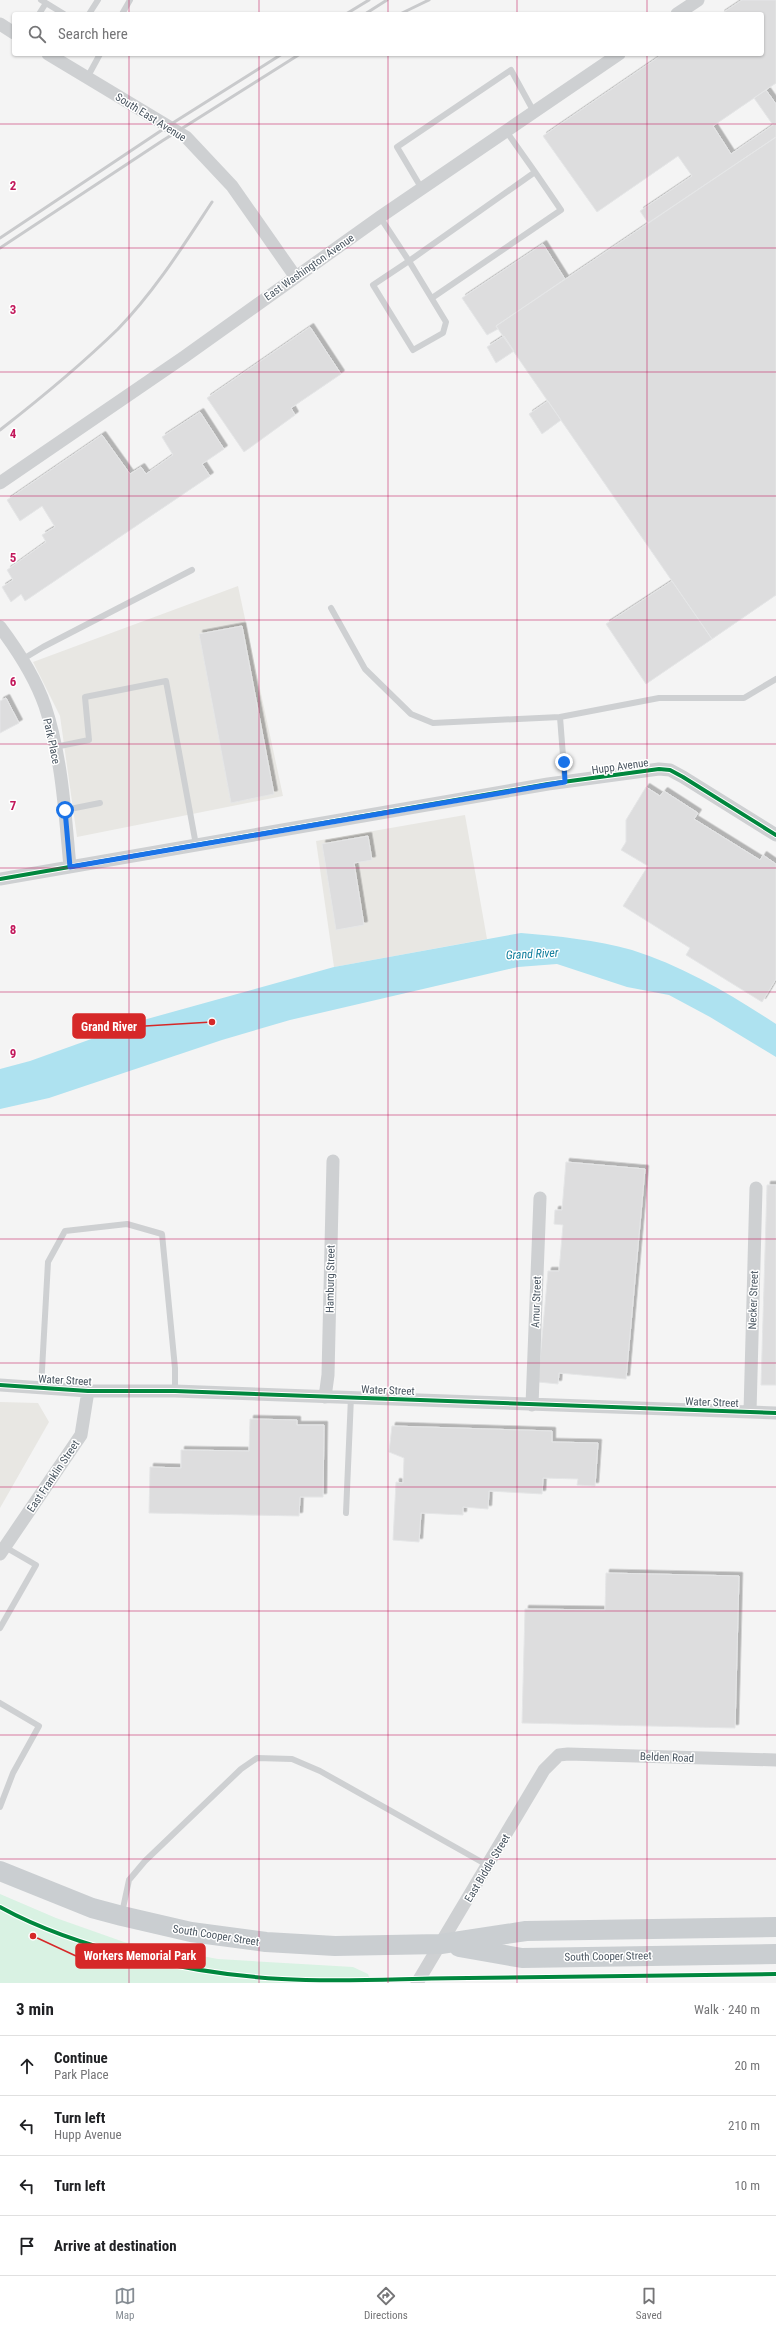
<!DOCTYPE html>
<meta charset="utf-8">
<style>
body{margin:0;font-family:"Roboto Condensed",sans-serif;background:#f6f6f6;color:#202124}
.stop{position:absolute;width:12px;height:12px;margin:-9px;border:3px solid #1a73e8;border-radius:50%;background:#fff}
.stop.end{background:#1a73e8;border-color:#fff;box-shadow:0 1px 4px #0008}
.list{margin:0;padding:0;list-style:none}
h2{display:flex;justify-content:space-between;align-items:center;height:52px;margin:0;padding:0 16px;font-size:17px}
h2 small{font-size:13px;font-weight:400;color:#757577}
.list li{display:grid;grid-template-columns:26px 1fr auto;gap:12px;align-items:center;box-sizing:border-box;height:60px;padding:0 16px;border-top:1px solid #e0e0e0}
.list b{display:block;font-size:15px;white-space:nowrap}
.list p{margin:0;font-size:13px;white-space:nowrap;color:#757577}
.list em{font-size:13px;font-style:normal;color:#757577}
.icon{flex:none;width:22px;height:22px;fill:none;stroke:currentColor;stroke-width:2;stroke-linecap:round;stroke-linejoin:round}
.map{position:relative;flex:none;width:776px;height:1983px;overflow:hidden}
.search{position:absolute;background:#fff;box-shadow:0 1px 3px #0004;left:12px;right:12px;top:12px;height:44px;display:flex;align-items:center;gap:10px;box-sizing:border-box;padding:0 14px;border-radius:4px;color:#757577;font-size:15px}
.sheet{height:292px;background:#fff}
nav{display:flex;justify-content:space-around;align-items:center;box-sizing:border-box;height:56px;border-top:1px solid #e0e0e0;background:#fff;font-size:11px;color:#757577}
nav a{display:grid;justify-items:center;gap:2px}
nav .on{color:#868d94}
.map>svg:first-child{display:block}
.commercial{fill:#e8e7e3}
.green{fill:#d9f2e3}
.water{fill:#aee2f0}
.building{fill:#ddddde;stroke:#e5e6e7;filter:url(#shadow)}
.lines{fill:none;stroke-linecap:round;stroke-linejoin:round}
.service{stroke:#ced0d2;stroke-width:6}
.minor{stroke:#ced0d2;stroke-width:13}
.primary{stroke:#caced1;stroke-width:20}
.rail{stroke:#c9cacc;stroke-width:3}
.cycleway-casing{stroke:#fff;stroke-width:6}
.cycleway{stroke:#00873e;stroke-width:4}
.route{stroke:#1a73e8;stroke-width:5}
.grid{fill:none;stroke:#c2185b;stroke-width:1;stroke-opacity:0.55}
.labels{text-anchor:middle;stroke-width:3;stroke-linejoin:round;paint-order:stroke}
.street-label{font-size:11px;fill:#4a5661;stroke:#fff}
.water-label{font-size:12px;font-style:italic;fill:#0c7c9b;stroke:#fff}
.grid-label{font-size:13px;text-anchor:middle;font-weight:bold;fill:#c2185b;stroke:#fff;stroke-width:3;stroke-linejoin:round;paint-order:stroke}
.leader{fill:none;stroke:#d62828;stroke-width:1.5}
.callout-dot{fill:#d62828;stroke:#fff;stroke-width:1.5}
.callout{fill:#d62828;stroke:#d62828;stroke-width:1.5}
.callout-label{font-size:12px;text-anchor:middle;font-weight:bold;fill:#fff}
</style>
<div class="map">
<svg width="776" height="1983" viewBox="0 0 776 1983">
<defs>
<filter id="shadow"><feDropShadow dx="3.5" dy="-3.5" stdDeviation="0" flood-color="#0004"/></filter>
</defs>
<rect width="100%" height="100%" fill="#f4f4f4"/>
<path class="commercial" d="M238 586 283 796 77 837 60 716 33 662Z
M465 815 487 939 334 967 316 841Z
M0 1402 38 1403 49 1422 0 1508Z"/>
<path class="green" d="M0 1894 56 1918 124 1942 218 1959 353 1967 368 1974 371 1983H0Z"/>
<path class="water" d="M521 933C558 936 596 940 632 950 683 966 732 995 776 1024V1057L710 1017 669 995 627 987 557 964 518 967 290 1020 222 1040 49 1098 0 1109V1069L30 1061 147 1019 334 967Z"/>
<path class="building" d="M742 0H776V83L713 126 731 154 776 123V137L648 223 640 211 692 176 678 156 597 212 543 136 663 54H762V14H721Z
M766 90 776 104V123L773 125 754 98Z
M776 137V595L712 639 496 326Z
M543 244 565 279 496 326 498 329 487 335 462 298Z
M310 327 341 374 291 408 295 415 244 452 207 398Z
M504 336 514 351 496 363 487 347Z
M548 401 561 420 542 434 529 414Z
M200 412 224 449 202 464 210 476 25 601 21 594 11 602 2 587 13 580 7 570 46 542 42 535 55 527 42 506 20 521 7 500 102 435 130 474 141 467 146 474 173 455 162 437Z
M672 581 712 639 646 684 606 624Z
M242 626 274 794 231 803 199 634Z
M6 698 19 723 0 733V701Z
M646 787 660 796 664 791 698 813 694 819 760 860 763 855 776 864V979L762 1002 686 955 690 948 623 906 648 866 621 850 626 842V820Z
M368 836 372 860 354 863 364 925 336 930 322 844Z
M566 1162 645 1169 626 1379 559 1373 558 1384 538 1382 548 1271H559L563 1225 554 1224 555 1210H562Z
M767 1185H776V1385H761Z
M250 1419 297 1420V1425H324L323 1497H300L299 1516 149 1513 150 1467 181 1468V1450L249 1451Z
M392 1426 552 1431V1442L598 1443 595 1486 577 1485 578 1479 543 1478 542 1494 489 1491 488 1509 463 1507V1515L421 1513 419 1542 393 1540 396 1482 403 1483 404 1458 389 1452Z
M606 1573 739 1576 735 1728 522 1723 525 1609 605 1610Z"/>
<g class="lines">
<path class="service" d="M41 0 64 14
M39 14 46 3
M89 14 98 0
M122 14 130 0
M87 78 100 54
M422 189 397 147 511 70 534 112
M380 217 409 261 535 172 506 131
M409 261 446 322 443 333 413 350 373 285Z
M432 298 561 210 535 172
M331 608 365 669 411 714 433 723 560 717
M23 659 43 647 192 570
M55 747 89 740 85 697 166 681 196 845
M565 782 560 717 659 698H744L776 679
M65 810 100 803
M41 1388 48 1262 65 1231 127 1224 162 1234 175 1368V1391
M346 1513 351 1397
M0 1628 36 1565 5 1547
M0 1703 39 1726 13 1773 0 1807
M122 1913 129 1880 145 1861 241 1769 257 1758 292 1759 320 1771 487 1865"/>
<path class="minor" d="M677 14 698 0
M0 24 14 33
M48 54 186 137 232 186 295 276
M0 483 184 357 380 217 619 54
M0 627C18 651 35 677 45 706 62 757 65 814 70 867
M0 879 548 784 659 769 670 770 683 777 776 835
M0 1385 88 1391H175L776 1413
M325 1397 328 1375 333 1161
M532 1405 540 1198
M750 1412 756 1188
M0 1554 81 1435 88 1391
M417 1983 544 1770 559 1755 568 1754 776 1760"/>
<path class="primary" d="M0 1871 92 1908 122 1916 191 1932 266 1942 335 1946 441 1944 526 1931 776 1927
M459 1947 522 1958 776 1954"/>
<path class="rail" d="M346 14 369 0
M365 14 387 0
M400 14 429 0
M0 238 168 126 282 54
M0 248 162 141 300 54
M0 430C41 398 81 365 118 329 155 291 183 246 212 202"/>
<g class="cycleway-casing">
<path id="cycleway" d="M0 879 548 784 659 769 670 770 683 777 776 835
M0 1385 88 1391H175L776 1413
M0 1907C78 1950 193 1974 282 1979 343 1983 406 1978 468 1978 570 1976 673 1975 776 1974"/>
</g>
<use href="#cycleway" class="cycleway"/>
</g>
<g class="lines">
<path class="route" d="M65 810 70 867 565 782 564 762"/>
</g>
<path class="grid" d="M129 0V14M259 0V14M388 0V14M517 0V14M647 0V14M129 54V1983M259 54V1983M388 54V1983M517 54V1983M647 54V1983M0 124H776M0 248H776M0 372H776M0 496H776M0 620H776M0 744H776M0 868H776M0 992H776M0 1115H776M0 1239H776M0 1363H776M0 1487H776M0 1611H776M0 1735H776M0 1859H776"/>
<g class="labels">
<g class="street-label">
<text transform="translate(151 117) rotate(32)" y="4">South East Avenue</text>
<text transform="translate(309 267) rotate(-35)" y="4">East Washington Avenue</text>
<text transform="translate(52 741) rotate(78)" y="4">Park Place</text>
<text transform="translate(620 766) rotate(-8)" y="4">Hupp Avenue</text>
<text transform="translate(330 1279) rotate(-89)" y="4">Hamburg Street</text>
<text transform="translate(753 1300) rotate(-88)" y="4">Necker Street</text>
<text transform="translate(536 1302) rotate(-88)" y="4">Amur Street</text>
<text transform="translate(65 1380) rotate(3)" y="4">Water Street</text>
<text transform="translate(388 1390) rotate(2)" y="4">Water Street</text>
<text transform="translate(712 1402) rotate(2)" y="4">Water Street</text>
<text transform="translate(53 1476) rotate(-56)" y="4">East Franklin Street</text>
<text transform="translate(667 1757) rotate(2)" y="4">Belden Road</text>
<text transform="translate(487 1868) rotate(-59)" y="4">East Biddle Street</text>
<text transform="translate(216 1935) rotate(9)" y="4">South Cooper Street</text>
<text transform="translate(608 1956) rotate(-1)" y="4">South Cooper Street</text>
</g>
<g class="water-label">
<text transform="translate(532 954) rotate(-3)" y="4">Grand River</text>
</g>
</g>
<g class="grid-label">
<text x="13" y="190">2</text>
<text x="13" y="314">3</text>
<text x="13" y="438">4</text>
<text x="13" y="562">5</text>
<text x="13" y="686">6</text>
<text x="13" y="810">7</text>
<text x="13" y="934">8</text>
<text x="13" y="1058">9</text>
</g>
<path class="leader" d="M212 1022L145 1026M33 1936L76 1956"/>
<g class="callout-dot">
<circle cx="212" cy="1022" r="4"/>
<circle cx="33" cy="1936" r="4"/>
</g>
<g class="callout">
<rect x="73" y="1014" width="72" height="24" rx="4"/>
<rect x="76" y="1944" width="129" height="24" rx="4"/>
</g>
<g class="callout-label">
<text x="109" y="1031">Grand River</text>
<text x="140" y="1960">Workers Memorial Park</text>
</g>
</svg>
<div class="stop" style="left:65px;top:810px"></div>
<div class="stop end" style="left:564px;top:762px"></div>
<div class="search"><svg class="icon" aria-label="search" viewBox="0 0 24 24"><circle cx="10" cy="10" r="6"/><path d="M15 15l6 6"/></svg>Search here</div>
</div>
<section class="sheet">
<h2>3 min<small>Walk · 240 m</small></h2>
<ul class="list">
<li><svg class="icon" aria-label="ahead" viewBox="0 0 24 24"><path d="M12 20V5M6 11l6-6 6 6"/></svg><div><b>Continue</b><p>Park Place</p></div><em>20 m</em></li>
<li><svg class="icon" aria-label="left" viewBox="0 0 24 24"><path d="M17 20v-9H6M10 6l-5 5 5 5"/></svg><div><b>Turn left</b><p>Hupp Avenue</p></div><em>210 m</em></li>
<li><svg class="icon" aria-label="left" viewBox="0 0 24 24"><path d="M17 20v-9H6M10 6l-5 5 5 5"/></svg><div><b>Turn left</b></div><em>10 m</em></li>
<li><svg class="icon" aria-label="arrive" viewBox="0 0 24 24"><path d="M6 21V4h12l-3 4 3 4H6"/></svg><div><b>Arrive at destination</b></div></li>
</ul>
</section>
<nav>
<a class="on"><svg class="icon" aria-label="map" viewBox="0 0 24 24"><path d="M3 6l6-2 6 2 6-2v14l-6 2-6-2-6 2zM9 4v14M15 6v14"/></svg>Map</a>
<a><svg class="icon" aria-label="directions" viewBox="0 0 24 24"><path d="M12 3l9 9-9 9-9-9zM9 14v-3h6M13 9l2 2-2 2"/></svg>Directions</a>
<a><svg class="icon" aria-label="saved" viewBox="0 0 24 24"><path d="M7 4h10v16l-5-4-5 4z"/></svg>Saved</a>
</nav>
